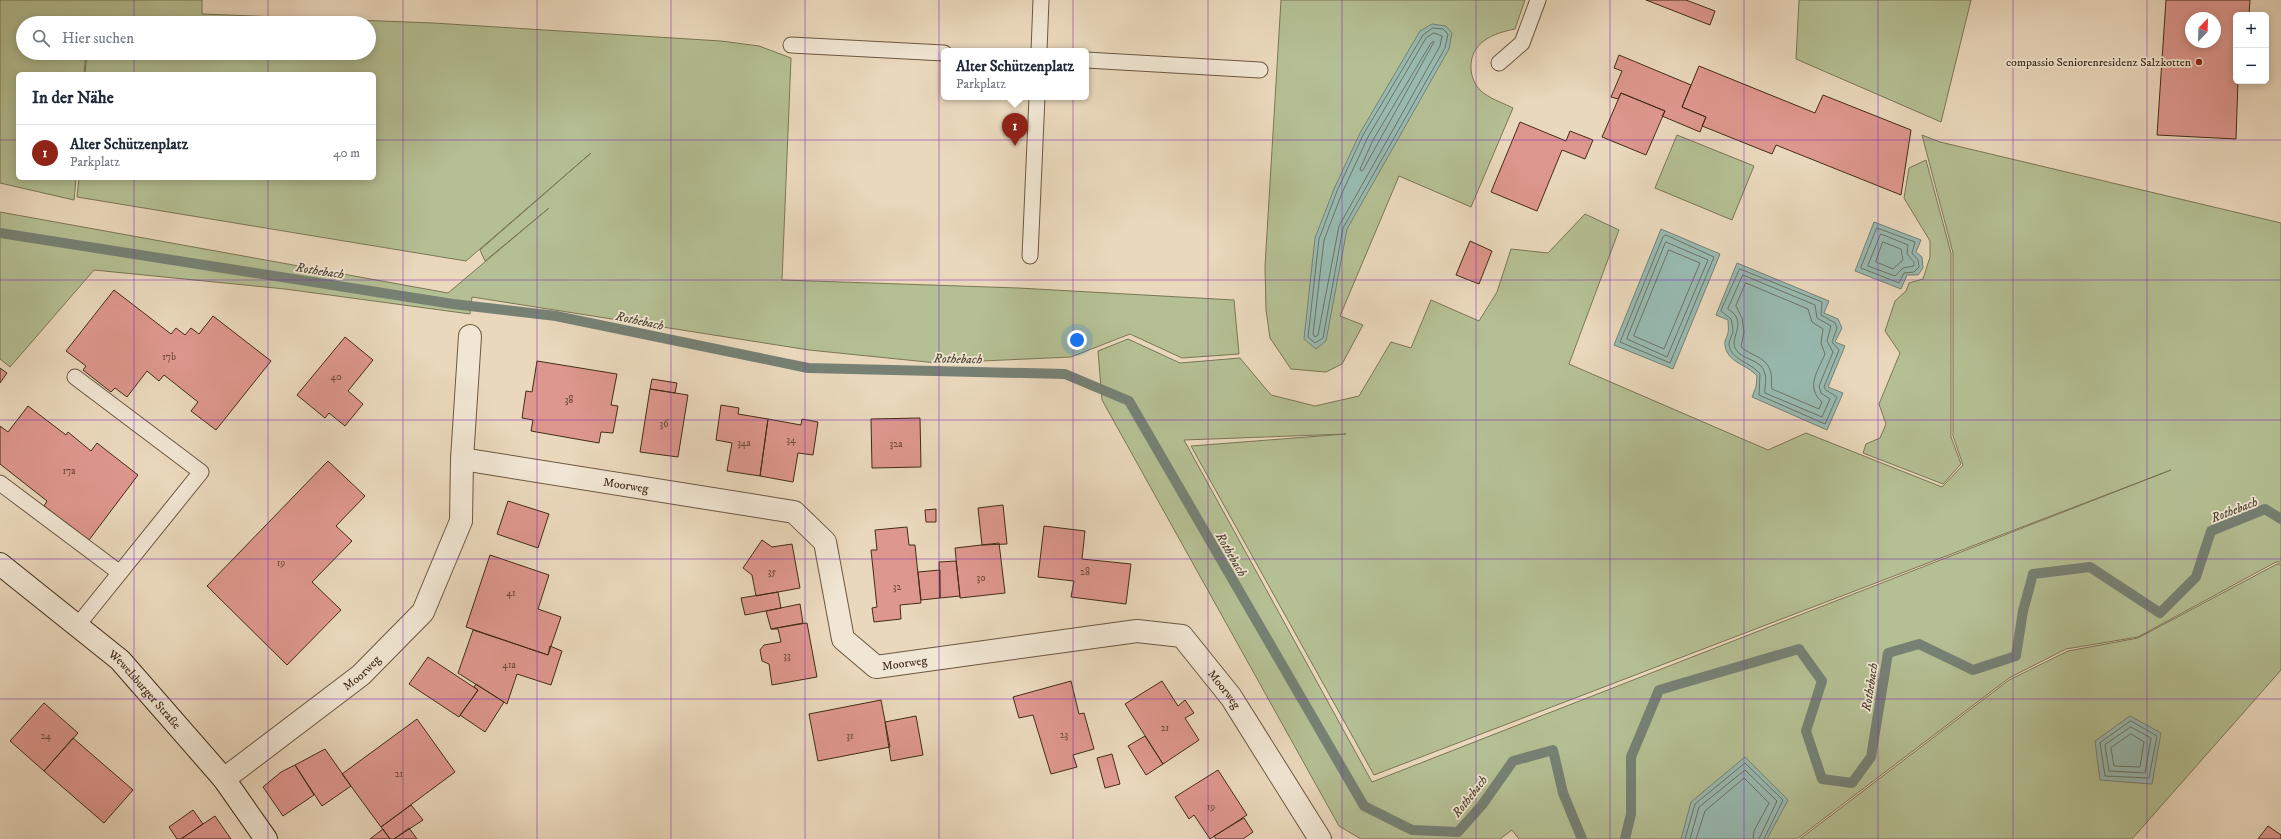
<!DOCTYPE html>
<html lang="de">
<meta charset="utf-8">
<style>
body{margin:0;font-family:"IM FELL DW Pica",serif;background:#f6f6f7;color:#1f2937}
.controls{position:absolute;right:12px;top:12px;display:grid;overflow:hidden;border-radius:6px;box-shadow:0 2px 10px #0003}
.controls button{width:36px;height:36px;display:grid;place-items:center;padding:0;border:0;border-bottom:1px solid #e0e1e3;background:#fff;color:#1f2937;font:20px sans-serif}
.compass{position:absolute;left:2185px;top:12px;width:36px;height:36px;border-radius:50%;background:#fff;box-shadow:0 2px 10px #0003;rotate:23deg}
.you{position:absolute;left:1077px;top:340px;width:14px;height:14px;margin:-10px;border:3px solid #fff;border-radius:50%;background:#1a73e8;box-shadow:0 0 0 6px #1a73e833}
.badge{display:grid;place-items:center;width:26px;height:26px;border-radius:50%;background:#8f2418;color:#fff;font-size:13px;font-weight:700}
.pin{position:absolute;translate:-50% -33px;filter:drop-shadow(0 1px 2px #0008)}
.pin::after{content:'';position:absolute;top:21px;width:14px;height:12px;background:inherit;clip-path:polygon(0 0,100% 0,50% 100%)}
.popup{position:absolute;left:941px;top:48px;width:148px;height:52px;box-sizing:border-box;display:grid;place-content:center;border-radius:6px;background:#fff;filter:drop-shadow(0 1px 3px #0005);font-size:13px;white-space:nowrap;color:#747a83}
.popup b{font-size:15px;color:#1f2937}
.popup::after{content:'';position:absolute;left:50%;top:100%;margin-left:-8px;border:8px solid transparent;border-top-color:#fff}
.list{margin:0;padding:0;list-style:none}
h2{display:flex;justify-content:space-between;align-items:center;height:52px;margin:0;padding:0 16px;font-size:17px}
h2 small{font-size:13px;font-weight:400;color:#747a83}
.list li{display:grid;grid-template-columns:26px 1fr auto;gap:12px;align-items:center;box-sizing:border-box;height:56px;padding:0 16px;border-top:1px solid #e0e1e3}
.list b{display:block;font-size:15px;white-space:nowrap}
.list p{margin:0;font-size:13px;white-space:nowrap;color:#747a83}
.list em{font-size:13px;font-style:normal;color:#747a83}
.icon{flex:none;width:22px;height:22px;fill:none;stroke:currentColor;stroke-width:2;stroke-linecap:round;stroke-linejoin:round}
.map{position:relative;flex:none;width:2281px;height:839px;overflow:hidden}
.search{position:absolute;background:#fff;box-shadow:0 2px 10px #0003;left:16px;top:16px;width:360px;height:44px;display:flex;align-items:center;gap:10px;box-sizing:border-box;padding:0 14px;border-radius:22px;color:#747a83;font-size:15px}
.panel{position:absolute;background:#fff;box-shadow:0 2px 10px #0003;left:16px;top:72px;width:360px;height:108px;border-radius:6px}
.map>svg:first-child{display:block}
.green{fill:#b4bf93;stroke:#7b7656;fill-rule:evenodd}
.water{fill:#98bab1;stroke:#768174}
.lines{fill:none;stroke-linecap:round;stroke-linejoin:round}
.shore{stroke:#6d7364;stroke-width:1}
.stream{stroke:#768174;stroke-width:10}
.building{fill:#de978d;stroke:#422c18;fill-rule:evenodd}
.lane-casing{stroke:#6c5741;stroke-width:17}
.street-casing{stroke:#6c5741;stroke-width:24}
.secondary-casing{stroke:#422c18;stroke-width:24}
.lane{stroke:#f1e6d3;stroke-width:15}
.street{stroke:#f1e6d3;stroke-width:22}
.secondary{stroke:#f1e6d3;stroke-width:22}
.grid{fill:none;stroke:#7b2cbf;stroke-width:1;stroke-opacity:0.55}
.poi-dot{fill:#8f2418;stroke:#f1e6d3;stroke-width:1.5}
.labels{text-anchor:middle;stroke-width:3.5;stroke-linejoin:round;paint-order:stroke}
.number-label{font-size:10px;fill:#694735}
.poi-label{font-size:12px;fill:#422c18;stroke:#f1e6d3;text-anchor:end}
.street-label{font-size:12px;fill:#422c18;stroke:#f1e6d3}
.water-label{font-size:13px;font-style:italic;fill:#534837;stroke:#f1e6d3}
</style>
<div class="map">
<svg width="2281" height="839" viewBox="0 0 2281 839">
<rect width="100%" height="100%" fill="#ead8bc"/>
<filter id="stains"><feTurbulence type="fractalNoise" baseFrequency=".005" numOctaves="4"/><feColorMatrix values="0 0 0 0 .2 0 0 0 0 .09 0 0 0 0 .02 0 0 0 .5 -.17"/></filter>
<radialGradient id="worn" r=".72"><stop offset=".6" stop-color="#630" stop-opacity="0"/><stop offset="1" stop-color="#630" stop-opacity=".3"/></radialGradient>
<path class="green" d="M0 0H202V14L433 23 721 41 759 46 791 58 782 280 1018 288 1234 300 1239 354 1182 358 1130 334 1071 357 937 363 809 350 472 297 470 314 285 289 94 270 10 367 0 359V212L448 293 549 208 485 261 480 250 591 153 466 261 77 197 79 178H374V74H85L87 53H369V23H23V53H86L84 74H18V178H76L74 200 0 183Z
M1281 0H1525L1515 29C1494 33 1470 42 1471 68 1471 76 1475 85 1480 90 1488 98 1503 103 1513 108L1471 207 1399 176 1340 316 1363 325 1342 364 1326 372 1291 369 1270 338 1266 310 1265 266Z
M1799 0H1971L1941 122 1796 59Z
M1677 135 1754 166 1732 220 1655 188Z
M1922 135 1940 142 2281 223V562H2276L2138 637 2066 649 2009 678 1797 839H1519L1512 830 1500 839H1361L1339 826 1102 400 1098 351 1128 339 1180 363 1240 358 1271 395 1315 406 1359 396 1391 342 1411 348 1431 300 1479 321 1497 292 1511 249 1548 253 1585 214 1619 230 1569 364 1768 450 1806 433 1942 487 1963 465 1953 436V253ZM1346 434 1191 446 1374 775 2171 470 1372 782 1184 440Z
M1926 160 1951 253V437L1961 464 1943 484 1863 453 1866 444 1880 438 1886 424 1879 404 1900 353 1885 331 1895 301 1906 291 1909 283 1923 279 1930 257V241L1904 198 1909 168Z
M2277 564H2281V670L2132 839H1800L2009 680 2068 651 2138 638Z"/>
<path class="water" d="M1432 24 1446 26 1452 33 1449 49 1347 229 1326 341 1316 349 1304 339 1315 238 1334 189 1360 133 1420 31Z
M1874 222 1921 240 1916 252 1922 257 1923 268 1918 275H1907L1901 289 1855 271Z
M1661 229 1720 254 1673 369 1614 345Z
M1737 263 1829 301 1824 313 1838 319 1842 328 1835 342 1845 346 1828 387 1843 393 1827 430 1752 397 1756 387 1757 376C1747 364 1727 363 1725 345 1724 341 1727 337 1728 333 1729 329 1728 324 1728 320L1716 315Z
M2130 716 2161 733 2152 784 2100 780 2095 741Z
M1745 757 1788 800 1767 839H1681L1691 802Z"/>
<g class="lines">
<path class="shore" d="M1433 28 1443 29 1448 34 1445 48 1343 228 1323 338 1315 343 1308 337 1319 239 1337 191 1363 135 1423 35Z
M1434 33 1442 36 1440 46 1339 226 1318 335 1315 337 1313 334 1324 240 1342 193 1368 137 1426 38Z
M1434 42 1363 170 1361 171 1360 169 1373 140 1431 43Z
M1877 228 1915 242 1912 253 1918 260 1919 267 1914 272 1904 273 1899 283 1861 268Z
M1881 234 1908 245 1907 254 1914 262V266L1903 268 1895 276 1868 266Z
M1666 235 1714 257 1670 363 1620 342 1663 237Z
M1666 242 1708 260 1667 357 1627 339Z
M1883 242 1901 249 1903 260 1893 269 1876 262Z
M1669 250 1700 263 1664 349 1634 336Z
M1740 269 1822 302 1821 315 1835 323 1837 328 1832 342 1839 350 1824 387 1826 390 1837 397 1825 424 1759 395 1760 374C1751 362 1730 360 1729 344 1729 340 1732 336 1733 332 1733 328 1732 323 1731 319L1721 311Z
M1743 275 1815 305 1817 318 1831 326 1827 341 1833 352 1819 386 1821 393 1830 399 1822 417 1765 393C1764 387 1767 380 1765 374 1762 358 1741 361 1735 348 1731 338 1743 326 1735 315 1733 312 1730 311 1728 309Z
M1746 283 1808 309 1812 322 1823 329 1821 343 1825 354C1818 371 1805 387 1822 402L1819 409 1772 389C1771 384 1772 379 1771 373 1768 357 1751 356 1741 347L1744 332 1742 318 1736 306Z
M2131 721 2157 736 2149 778 2105 776 2100 743Z
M2131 727 2151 738 2145 773 2109 771 2105 745Z
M2131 734 2144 742 2140 767 2114 766 2111 748Z
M1685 839 1695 804 1745 763 1783 800 1764 839
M1690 839 1699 807 1745 770 1777 801 1759 839
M1696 839 1705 811 1744 778 1769 803 1754 831 1753 839"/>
<path class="stream" d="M0 233 453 304 556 316 808 368 1065 374 1129 401 1364 806 1412 830 1458 832 1482 805 1513 761 1553 750 1563 793 1582 839
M1625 839 1631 814V757L1659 690 1799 649 1822 681 1806 731 1822 779 1852 783 1871 757 1888 653 1919 644 1973 670 2016 656 2023 611 2033 574 2090 567 2160 613 2196 577 2211 531 2265 509 2281 519"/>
</g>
<path class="building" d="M1646 0H1686L1715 11 1710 25Z
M2166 0H2250L2249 15H2236V81H2238L2236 139 2157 135ZM2191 18H2215V42H2191Z
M1619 55 1691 85 1682 107 1706 117 1700 132 1662 116 1665 111 1621 93 1618 99 1611 97 1622 71 1614 68Z
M1699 66 1815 113 1823 95 1911 130 1901 195 1776 145 1772 154 1702 126 1706 117 1682 107Z
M1621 93 1665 111 1646 155 1602 137Z
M1520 122 1566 141 1570 131 1593 140 1585 159 1562 150 1537 211 1491 192Z
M1470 241 1492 251 1479 284 1456 275Z
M114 290 171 334 176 328 185 335 191 328 199 334 213 316 271 361 216 430 191 411 198 402 164 375 159 381 147 371 127 397 115 388 111 392 83 370 86 366 66 351Z
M345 337 373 360 348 391 363 404 345 426 329 413 325 418 297 395Z
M537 361 617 374 611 405 618 406 613 433 601 432 599 443 531 431 533 420 522 418 526 391 532 392Z
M0 368 7 373 0 383Z
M652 379 677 383 675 393 650 389Z
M650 389 688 395 678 457 640 452Z
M721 405 739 408 738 414 768 419 760 476 727 471 732 443 716 440Z
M28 406 66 435 68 432 91 451 97 443 138 475 89 540 44 506 47 501 0 464V426L8 432Z
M920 418 921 467 872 468 871 419Z
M768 419 801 425 802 419 818 422 813 455 798 453 793 482 760 476Z
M328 461 365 496 336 526 352 541 312 582 341 610 287 665 207 586Z
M508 501 549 514 538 548 497 534Z
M1003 505 1007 544 982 545 978 508Z
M936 509V522H926L925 510Z
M1044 526 1085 531 1082 559 1131 564 1126 604 1071 597 1074 581 1038 577Z
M907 527 909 545H915L921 603 900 605 901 619 874 622 872 608 877 607 871 550H877L875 530Z
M762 540 772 547 792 544 800 588 756 596 752 575 743 568Z
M999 543 1005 593 960 598 955 548Z
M490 555 549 575 538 609 561 617 548 655 466 627Z
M956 561 960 596 940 598 939 562Z
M940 570V598L921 600 918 572Z
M778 592 781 608 745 615 741 598Z
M800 604 803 623 771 629 766 611Z
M807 623 817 677 772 685 769 664 762 661 760 650 764 645 781 642 778 629H771Z
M473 630 548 655 550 646 562 651 551 685 517 674 507 704 458 673Z
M428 657 478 690 459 717 409 684Z
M1071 681 1079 714 1084 713 1094 749 1073 755 1077 767 1051 774 1033 715 1019 718 1013 697Z
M1162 681 1178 706 1185 700 1194 713 1185 718 1199 740 1163 764 1125 704Z
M476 684 504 702 485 732 460 715 478 690 474 687Z
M881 700 890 747 818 761 809 714Z
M44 703 78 733 44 771 10 741Z
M916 716 923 755 891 761 885 722Z
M417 719 455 772 381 827 342 774Z
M1145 736 1163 764 1146 775 1128 746Z
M73 738 133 790 104 823 44 771Z
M325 749 351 786 322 806 295 765Z
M1112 754 1120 784 1105 788 1097 758Z
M295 765 314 795 283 816 263 787 281 772Z
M1218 770 1247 815 1210 839 1194 815 1189 819 1175 797Z
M411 805 423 820 394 839H390L381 827Z
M193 810 203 824 181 839H177L169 827Z
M215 816 231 839H181L203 824Z
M1244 818 1253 832 1243 839H1216L1214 836Z
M2268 826 2281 835V839H2258Z
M409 828 417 839H394Z
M383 829 390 839H370Z"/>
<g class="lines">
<g class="lane-casing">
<path id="lane" d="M791 45 944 53
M1039 51 1041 0
M1086 60 1260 70
M1499 63 1522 43 1538 0
M1030 256 1037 97
M75 377 201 472 77 626
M0 483 120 573"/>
</g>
<g class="street-casing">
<g id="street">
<path id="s1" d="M462 459 794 512 825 542 843 639 876 667 1137 631 1182 636 1231 697 1320 839"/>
<path id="s2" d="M224 779 361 675 423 612 461 521 462 459 470 336"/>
</g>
</g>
<g class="secondary-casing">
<g id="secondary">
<path id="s3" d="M0 564 120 660 224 779 266 839"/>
</g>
</g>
<use href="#lane" class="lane"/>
<use href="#street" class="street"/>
<use href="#secondary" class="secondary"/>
</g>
<path class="grid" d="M134 0V23M268 0V23M403 0V839M537 0V839M671 0V839M805 0V839M939 0V839M1073 0V839M1208 0V839M1342 0V839M1476 0V839M1610 0V839M1744 0V839M1878 0V839M2013 0V839M2147 0V839M134 53V74M268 53V74M0 140H18M374 140H2281M134 178V839M268 178V839M0 280H2281M0 420H2281M0 559H2281M0 699H2281"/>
<circle class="poi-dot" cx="2199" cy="62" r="4"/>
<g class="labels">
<g class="number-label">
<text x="169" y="360">17b</text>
<text x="336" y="380">40</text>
<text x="569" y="403">38</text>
<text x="664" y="427">36</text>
<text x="791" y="443">34</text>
<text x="744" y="446">34a</text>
<text x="896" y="447">32a</text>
<text x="69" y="474">17a</text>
<text x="281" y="566">19</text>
<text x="772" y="575">35</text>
<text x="1085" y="575">28</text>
<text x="981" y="581">30</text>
<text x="897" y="590">32</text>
<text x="511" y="596">41</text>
<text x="787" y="659">33</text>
<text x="509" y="668">41a</text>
<text x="1165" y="731">21</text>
<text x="1064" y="738">23</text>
<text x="46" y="739">24</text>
<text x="850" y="739">31</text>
<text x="399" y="777">21</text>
<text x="1211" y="810">19</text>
</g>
<g class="poi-label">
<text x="2191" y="66">compassio Seniorenresidenz Salzkotten</text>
</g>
<g class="street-label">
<text dy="4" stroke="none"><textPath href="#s1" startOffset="166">Moorweg</textPath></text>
<text dy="4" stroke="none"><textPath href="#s1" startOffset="550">Moorweg</textPath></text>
<text dy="4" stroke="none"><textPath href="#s2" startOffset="174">Moorweg</textPath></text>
<text dy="4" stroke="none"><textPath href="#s3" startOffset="192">Wewelsburger Straße</textPath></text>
<text dy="4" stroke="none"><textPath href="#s1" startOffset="898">Moorweg</textPath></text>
</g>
<g class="water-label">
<text transform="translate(320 270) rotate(9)" y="5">Rothebach</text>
<text transform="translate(640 320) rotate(12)" y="5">Rothebach</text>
<text transform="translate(958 358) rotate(1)" y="5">Rothebach</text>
<text transform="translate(2234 509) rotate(-21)" y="5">Rothebach</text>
<text transform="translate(1232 554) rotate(60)" y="5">Rothebach</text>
<text transform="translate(1869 687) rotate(-81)" y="5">Rothebach</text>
<text transform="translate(1469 796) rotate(-52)" y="5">Rothebach</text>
</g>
</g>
<rect width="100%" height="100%" filter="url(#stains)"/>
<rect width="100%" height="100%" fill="url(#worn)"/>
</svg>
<div class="controls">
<button>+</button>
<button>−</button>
</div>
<svg class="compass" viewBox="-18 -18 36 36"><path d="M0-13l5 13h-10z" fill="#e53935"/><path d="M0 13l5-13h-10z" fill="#747a83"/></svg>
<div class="you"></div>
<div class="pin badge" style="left:1015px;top:146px">1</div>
<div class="popup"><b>Alter Schützenplatz</b>Parkplatz</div>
<div class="search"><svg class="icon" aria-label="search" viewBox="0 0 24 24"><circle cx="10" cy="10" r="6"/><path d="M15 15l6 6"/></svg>Hier suchen</div>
<section class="panel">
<h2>In der Nähe<small></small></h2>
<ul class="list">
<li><span class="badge">1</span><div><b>Alter Schützenplatz</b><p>Parkplatz</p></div><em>40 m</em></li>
</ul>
</section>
</div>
